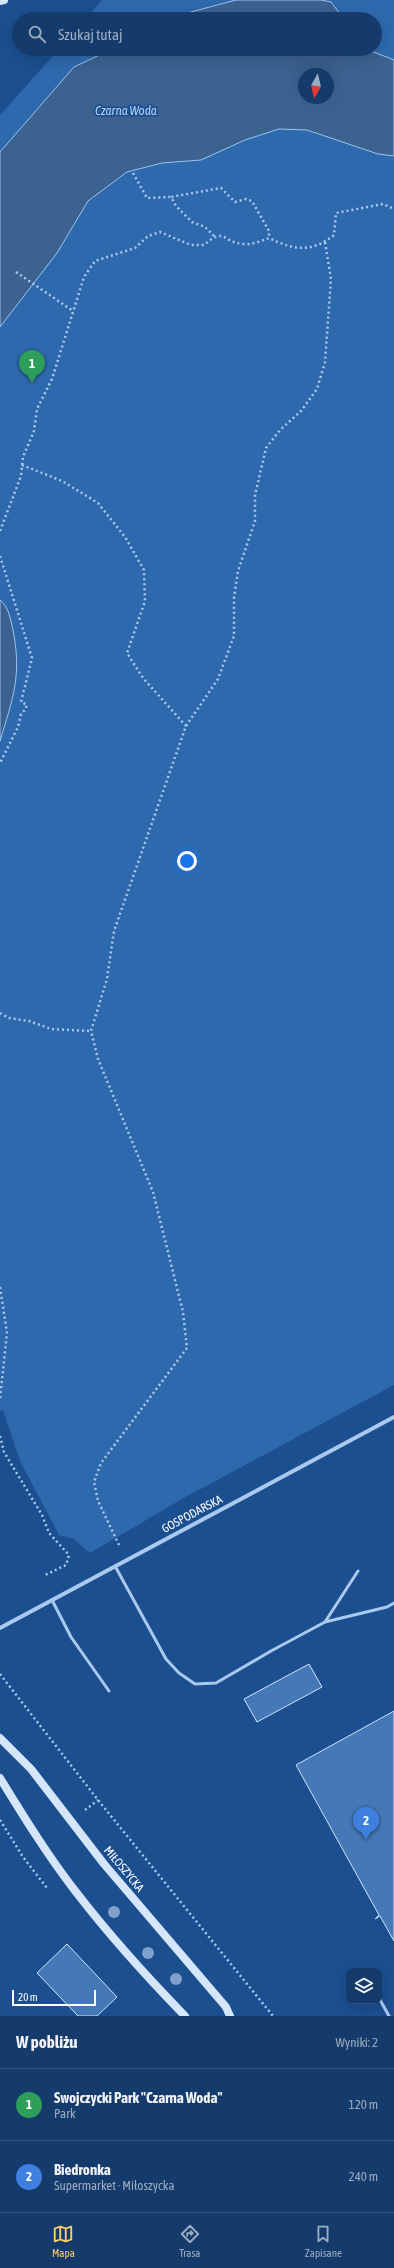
<!DOCTYPE html>
<html lang="pl">
<meta charset="utf-8">
<style>
body{margin:0;font-family:"Asap Condensed",sans-serif;background:#214673;color:#f1f3f6}
.controls{position:absolute;right:12px;bottom:12px;display:grid;overflow:hidden;border-radius:8px;box-shadow:0 4px 16px #0002}
.controls button{width:36px;height:36px;display:grid;place-items:center;padding:0;border:0;border-bottom:1px solid #33557e;background:#143b6b;color:#f1f3f6;font:20px sans-serif}
.compass{position:absolute;left:298px;top:68px;width:36px;height:36px;border-radius:50%;background:#143b6b;box-shadow:0 4px 16px #0002;rotate:188deg}
.scale{position:absolute;left:12px;bottom:10px;width:84px;box-sizing:border-box;padding-left:4px;border:2px solid #fff;border-top:0;font-size:11px;line-height:14px;white-space:nowrap;color:#fff;-webkit-text-stroke:3px #1b4f8f;paint-order:stroke}
.you{position:absolute;left:187px;top:861px;width:14px;height:14px;margin:-10px;border:3px solid #fff;border-radius:50%;background:#1a73e8;box-shadow:0 0 0 6px #1a73e833}
.badge{display:grid;place-items:center;width:26px;height:26px;border-radius:50%;background:#ffd166;color:#fff;font-size:13px;font-weight:700}
.pin{position:absolute;translate:-50% -33px;filter:drop-shadow(0 1px 2px #0008)}
.pin::after{content:'';position:absolute;top:21px;width:14px;height:12px;background:inherit;clip-path:polygon(0 0,100% 0,50% 100%)}
.list{margin:0;padding:0;list-style:none}
h2{display:flex;justify-content:space-between;align-items:center;height:52px;margin:0;padding:0 16px;font-size:17px}
h2 small{font-size:13px;font-weight:400;color:#9dadc1}
.list li{display:grid;grid-template-columns:26px 1fr auto;gap:12px;align-items:center;box-sizing:border-box;height:72px;padding:0 16px;border-top:1px solid #33557e}
.list b{display:block;font-size:15px;white-space:nowrap}
.list p{margin:0;font-size:13px;white-space:nowrap;color:#9dadc1}
.list em{font-size:13px;font-style:normal;color:#9dadc1}
.icon{flex:none;width:22px;height:22px;fill:none;stroke:currentColor;stroke-width:2;stroke-linecap:round;stroke-linejoin:round}
.map{position:relative;flex:none;width:394px;height:2016px;overflow:hidden}
.search{position:absolute;background:#143b6b;box-shadow:0 4px 16px #0002;left:12px;right:12px;top:12px;height:44px;display:flex;align-items:center;gap:10px;box-sizing:border-box;padding:0 14px;border-radius:22px;color:#9dadc1;font-size:15px}
.sheet{height:196px;background:#143b6b}
nav{display:flex;justify-content:space-around;align-items:center;box-sizing:border-box;height:56px;border-top:1px solid #33557e;background:#143b6b;font-size:11px;color:#9dadc1}
nav a{display:grid;justify-items:center;gap:2px}
nav .on{color:#ffd166}
.map>svg:first-child{display:block}
.green{fill:#2e69ad;fill-rule:evenodd}
.water{fill:#3c6290;stroke:#9cc4f0;fill-rule:evenodd}
.building{fill:#4478b7;stroke:#cfe3fa}
.lines{fill:none;stroke-linecap:round;stroke-linejoin:round}
.path{stroke:#a9c9ee;stroke-width:2.5;stroke-dasharray:2 3;stroke-linecap:butt}
.lane{stroke:#a9c9ee;stroke-width:3}
.street{stroke:#a9c9ee;stroke-width:4}
.secondary{stroke:#d6e6fa;stroke-width:8}
.tree{fill:#7ea0ca}
.labels{text-anchor:middle;stroke-width:3.5;stroke-linejoin:round;paint-order:stroke}
.street-label{font-size:12px;fill:#fff;stroke:#1b4f8f}
.water-label{font-size:13px;font-style:italic;fill:#b5d3f5;stroke:#1b4f8f}
</style>
<div class="map">
<svg width="394" height="2016" viewBox="0 0 394 2016">
<rect width="100%" height="100%" fill="#1b4f8f"/>
<path class="green" d="M102 0H394V1385L182 1499 90 1553 74 1539 59 1535 20 1461 3 1410 0 1411V115L59 49H375V19H85ZM304 74H328V98H304Z"/>
<path class="water" d="M236 0H321L331 2 344 19H176L191 12Z
M112 49H366L394 60V156L378 154 307 130 279 129 245 140 201 160 162 163 127 172 88 201 57 253 0 327V152L74 67ZM304 74H328V98H304Z
M0 600C9 608 10 617 13 630 22 675 13 698 0 741Z"/>
<path class="building" d="M309 1664 322 1687 257 1722 244 1699Z
M394 1711V1941L380 1916 375 1919 379 1915 296 1765Z
M67 1944 117 1997 97 2016H78L37 1973Z"/>
<g class="lines">
<path class="path" d="M133 173 147 198 171 197
M214 236 205 227 192 222 176 206 171 197 221 188 235 202 246 199 252 201 269 231V238
M16 272 73 311
M22 465 62 481 98 503 125 537 144 570 145 601 127 653 143 678 186 726
M0 531 21 476 23 457 34 431 37 409 52 379 84 277 95 261 135 248 148 236 160 232 191 245H204C226 226 222 243 244 244 252 245 261 241 269 238 293 250 312 253 334 235L336 213 383 204 394 209
M0 556 32 658 21 702 27 705 25 710 21 714 18 727 0 763
M0 1013 9 1018 29 1021 51 1029 91 1031
M0 1287 7 1333 0 1399
M0 1436 4 1452 42 1515 49 1533 69 1555 66 1565 43 1576
M119 1545 98 1501 94 1482 101 1463 187 1348 183 1312 153 1192 98 1059 91 1031 107 979 114 931 186 726 218 679 234 636V597L238 571 255 521V495L266 448 280 430 301 411 317 389 325 362 331 279 325 242
M0 1674 98 1800 273 2016
M85 1810 98 1800
M0 1820 23 1857 47 1888"/>
<path class="lane" d="M115 1566 166 1659 179 1673 195 1684 216 1683 271 1651 325 1622 358 1571
M52 1600 71 1637 109 1691
M325 1622 387 1607 394 1603
M379 1998 389 2016"/>
<path class="street" d="M0 1628 394 1417"/>
<path class="secondary" d="M0 1 4 0
M0 1738 31 1769 104 1864 226 2007 230 2016
M0 1778C24 1817 48 1856 76 1892 110 1936 147 1977 185 2016"/>
</g>
<g class="tree">
<circle cx="114" cy="1912" r="6"/>
<circle cx="148" cy="1953" r="6"/>
<circle cx="176" cy="1979" r="6"/>
</g>
<g class="labels">
<g class="street-label">
<text transform="translate(192 1514) rotate(-28)" y="4">GOSPODARSKA</text>
<text transform="translate(124 1869) rotate(50)" y="4">MIŁOSZYCKA</text>
</g>
<g class="water-label">
<text x="126" y="115">Czarna Woda</text>
</g>
</g>
</svg>
<div class="controls">
<button><svg class="icon" aria-label="layers" viewBox="0 0 24 24"><path d="M12 4l9 5-9 5-9-5zM3 14l9 5 9-5"/></svg></button>
</div>
<svg class="compass" viewBox="-18 -18 36 36"><path d="M0-13l5 13h-10z" fill="#e53935"/><path d="M0 13l5-13h-10z" fill="#9dadc1"/></svg>
<div class="scale">20 m</div>
<div class="you"></div>
<div class="pin badge" style="left:32px;top:383px;background:#2e9e5b">1</div>
<div class="pin badge" style="left:366px;top:1840px;background:#3f7fe0">2</div>
<div class="search"><svg class="icon" aria-label="search" viewBox="0 0 24 24"><circle cx="10" cy="10" r="6"/><path d="M15 15l6 6"/></svg>Szukaj tutaj</div>
</div>
<section class="sheet">
<h2>W pobliżu<small>Wyniki: 2</small></h2>
<ul class="list">
<li><span class="badge" style="background:#2e9e5b">1</span><div><b>Swojczycki Park &quot;Czarna Woda&quot;</b><p>Park</p></div><em>120 m</em></li>
<li><span class="badge" style="background:#3f7fe0">2</span><div><b>Biedronka</b><p>Supermarket · Miłoszycka</p></div><em>240 m</em></li>
</ul>
</section>
<nav>
<a class="on"><svg class="icon" aria-label="map" viewBox="0 0 24 24"><path d="M3 6l6-2 6 2 6-2v14l-6 2-6-2-6 2zM9 4v14M15 6v14"/></svg>Mapa</a>
<a><svg class="icon" aria-label="directions" viewBox="0 0 24 24"><path d="M12 3l9 9-9 9-9-9zM9 14v-3h6M13 9l2 2-2 2"/></svg>Trasa</a>
<a><svg class="icon" aria-label="saved" viewBox="0 0 24 24"><path d="M7 4h10v16l-5-4-5 4z"/></svg>Zapisane</a>
</nav>
